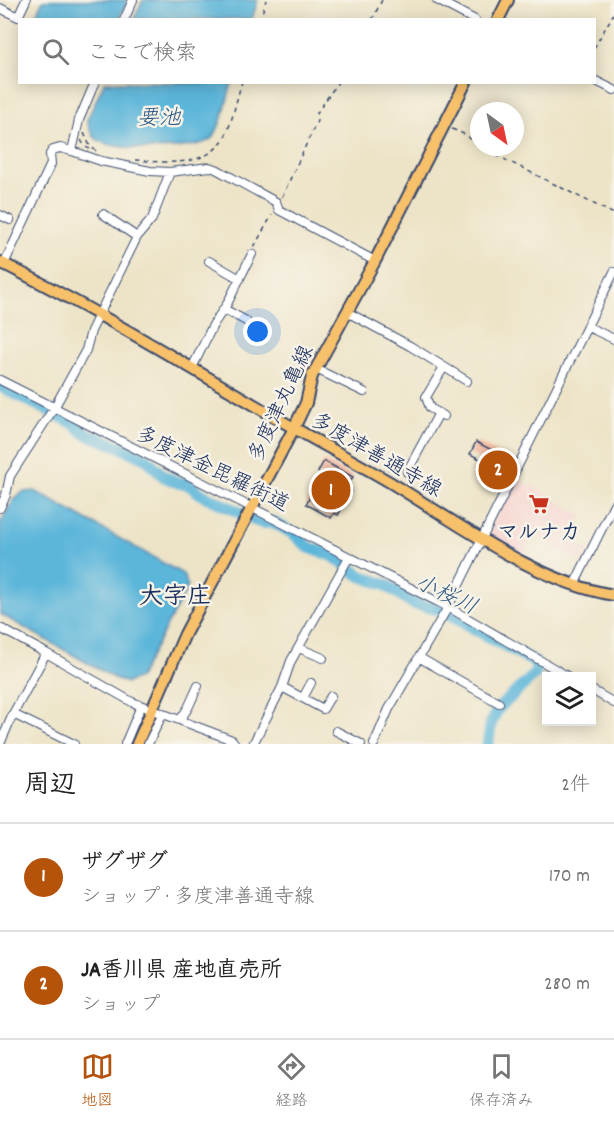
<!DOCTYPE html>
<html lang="ja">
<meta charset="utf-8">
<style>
body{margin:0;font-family:Dekko,"Klee One",sans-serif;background:#f6f6f6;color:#222}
.controls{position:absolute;right:18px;bottom:18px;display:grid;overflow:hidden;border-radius:0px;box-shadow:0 3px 15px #0003}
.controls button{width:54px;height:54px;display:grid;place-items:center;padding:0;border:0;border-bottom:2px solid #e0e0e0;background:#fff;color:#222;font:30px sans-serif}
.compass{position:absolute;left:470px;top:102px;width:54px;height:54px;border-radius:50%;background:#fff;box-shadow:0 3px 15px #0003;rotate:147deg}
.you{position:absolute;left:258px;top:332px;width:21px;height:21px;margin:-15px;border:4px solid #fff;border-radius:50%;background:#1a73e8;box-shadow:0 0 0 9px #1a73e833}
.badge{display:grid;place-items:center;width:39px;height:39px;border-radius:50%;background:#b45309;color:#fff;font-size:20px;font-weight:700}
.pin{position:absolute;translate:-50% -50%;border:3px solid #fff;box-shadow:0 2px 6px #0006}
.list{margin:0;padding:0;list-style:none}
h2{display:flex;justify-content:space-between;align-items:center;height:78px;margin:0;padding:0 24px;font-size:26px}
h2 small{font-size:20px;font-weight:400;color:#767676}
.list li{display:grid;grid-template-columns:39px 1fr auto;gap:18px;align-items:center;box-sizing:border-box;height:108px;padding:0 24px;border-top:2px solid #e0e0e0}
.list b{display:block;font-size:22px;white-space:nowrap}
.list p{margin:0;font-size:20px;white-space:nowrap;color:#767676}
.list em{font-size:20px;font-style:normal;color:#767676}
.icon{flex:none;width:33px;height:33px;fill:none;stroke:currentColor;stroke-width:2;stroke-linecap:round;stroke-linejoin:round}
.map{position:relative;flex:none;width:614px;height:744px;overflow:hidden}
.search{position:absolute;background:#fff;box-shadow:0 3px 15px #0003;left:18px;right:18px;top:18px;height:66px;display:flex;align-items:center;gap:15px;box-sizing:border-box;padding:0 21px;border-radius:0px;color:#767676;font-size:22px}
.sheet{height:294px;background:#fff}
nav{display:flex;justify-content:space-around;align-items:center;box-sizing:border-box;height:84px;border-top:2px solid #e0e0e0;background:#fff;font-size:16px;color:#767676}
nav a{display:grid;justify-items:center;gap:3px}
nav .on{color:#b45309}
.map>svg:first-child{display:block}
.built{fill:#f7d0cc}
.water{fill:#5cb6da;stroke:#3c729c;stroke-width:1.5}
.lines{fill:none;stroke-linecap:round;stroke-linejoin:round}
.river{stroke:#5cb6da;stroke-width:12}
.building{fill:#f1b097}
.minor-casing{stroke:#3a4a6e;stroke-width:10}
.major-casing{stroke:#3a4a6e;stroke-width:14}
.path{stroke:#3a4a6e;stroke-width:1.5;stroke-dasharray:4.5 4.5;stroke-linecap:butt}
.minor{stroke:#fff;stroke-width:8}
.major{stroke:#f7c06b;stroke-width:10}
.labels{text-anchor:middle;stroke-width:5;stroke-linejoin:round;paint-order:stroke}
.street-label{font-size:21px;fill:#1b2f5e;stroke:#f7f3e8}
.poi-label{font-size:21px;font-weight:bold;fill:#1b2f5e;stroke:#f7f3e8}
.water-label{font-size:22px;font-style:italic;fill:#2e5883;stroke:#f7f3e8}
.quarter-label{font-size:24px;font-weight:bold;fill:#1b2f5e;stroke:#f7f3e8}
</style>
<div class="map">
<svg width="614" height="744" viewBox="0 0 614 744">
<rect width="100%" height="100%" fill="#f7f3e8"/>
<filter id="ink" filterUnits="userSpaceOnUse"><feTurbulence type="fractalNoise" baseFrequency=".0167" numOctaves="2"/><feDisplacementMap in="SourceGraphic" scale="12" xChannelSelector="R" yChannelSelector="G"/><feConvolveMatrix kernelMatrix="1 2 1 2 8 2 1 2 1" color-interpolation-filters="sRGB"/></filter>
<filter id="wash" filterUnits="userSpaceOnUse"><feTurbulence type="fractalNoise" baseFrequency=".008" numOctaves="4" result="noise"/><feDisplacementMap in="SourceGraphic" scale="24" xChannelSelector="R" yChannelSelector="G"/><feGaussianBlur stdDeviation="1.35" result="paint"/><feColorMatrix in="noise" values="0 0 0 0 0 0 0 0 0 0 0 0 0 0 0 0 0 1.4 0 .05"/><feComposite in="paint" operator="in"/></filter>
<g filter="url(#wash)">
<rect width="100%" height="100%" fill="#ede4c7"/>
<path class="built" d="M516 477 582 515 564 538 589 550 583 562 533 535 522 556 486 534Z"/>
<path class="water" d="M43 0H128L119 19 42 20 35 16Z
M143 0H258L252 19H134Z
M104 83V82L232 83C228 96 221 130 211 139 195 152 115 152 98 140 91 136 89 127 87 120Z
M35 491 183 574 188 586 139 678 127 683 116 679 0 614V524L13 501 23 492Z"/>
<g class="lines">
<path class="river" d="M0 386 75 424 84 433 121 447 148 460 163 476 179 483H186L203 495 239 512
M254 520 263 523 273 522 294 534 308 547 333 556 361 576 386 585 414 604 441 610 534 662 537 667 535 674 497 710 491 723 488 744"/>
</g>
<g id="blocks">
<path class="building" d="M476 442 496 452 493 458 508 466 500 481 479 470 484 461 470 454Z
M324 461 353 477 346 488 352 491 338 515 334 513 331 518 306 504 322 475 318 472Z"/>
</g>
</g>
<g filter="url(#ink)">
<use href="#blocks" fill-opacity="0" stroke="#3a4a6e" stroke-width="1.5"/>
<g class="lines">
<g class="minor-casing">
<path id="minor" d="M437 0 475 20
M0 8 18 17 26 0
M124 20 133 0
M594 80 614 90
M72 151 79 120 95 82
M103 214 137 237
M0 215 10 220
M209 261 240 279
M4 264 51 164 50 154 53 150 60 148 72 151 101 161 150 171 170 172 209 167 216 169 276 202 279 210 375 261
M224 309 246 321
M347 312 410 346 467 381
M588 327 614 339
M444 367 426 397 430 408 444 416
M192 368 213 325 227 304 252 254
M316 369 364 392
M0 380 448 607 567 676
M407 472 439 413
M0 508 6 495 10 476 54 408 86 350 91 331 137 237 152 219 170 172
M574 585 614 504
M0 628 46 653
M299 648 323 658
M420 658 499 703
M282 687 323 709 331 696
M592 690 614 703
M303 698 311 683
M13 714 74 744
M180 720 188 708 198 686
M336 731 361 744
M0 744 13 714 46 653 132 702 232 740 235 744
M125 744 141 706
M148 744 163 713
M253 744 282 687 291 661 349 557
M374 744 389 709 448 607 614 272"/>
</g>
<g class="major-casing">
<path id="major" d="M498 20 508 0
M0 262C94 309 183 363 273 416 311 438 350 459 388 481 455 521 537 583 614 595
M137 744 185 634 294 428 306 403 312 376 375 261 466 82"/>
</g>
<path class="path" d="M260 20 266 0
M372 20 382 0
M594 48 614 13
M452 129 466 135 479 146
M84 133 90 146 96 151
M81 140 85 147 93 150
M480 147 614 214
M135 160C162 162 200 168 220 144 231 132 236 99 242 82
M282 197 317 121V113L338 82
M254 247 272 215
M388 470 391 465 400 469
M412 475 422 480"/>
<use href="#minor" class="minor"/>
<use href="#major" class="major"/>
</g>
</g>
<defs>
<g id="supermarket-bare" transform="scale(1.62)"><path d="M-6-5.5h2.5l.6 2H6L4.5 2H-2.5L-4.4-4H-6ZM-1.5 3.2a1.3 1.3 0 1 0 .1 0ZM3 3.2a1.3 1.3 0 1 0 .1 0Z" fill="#c8321e" stroke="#f7f3e8" stroke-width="2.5" paint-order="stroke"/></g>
</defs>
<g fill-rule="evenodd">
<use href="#supermarket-bare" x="539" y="504"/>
</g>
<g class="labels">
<g class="street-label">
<text transform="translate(280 403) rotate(-65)" y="7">多度津丸亀線</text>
<text transform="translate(377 454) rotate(30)" y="7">多度津善通寺線</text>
<text transform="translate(213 468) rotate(26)" y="7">多度津金毘羅街道</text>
</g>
<g class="poi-label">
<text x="539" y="538">マルナカ</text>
</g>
<g class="water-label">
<text x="159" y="124">要池</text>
<text transform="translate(447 593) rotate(25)" y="8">小桜川</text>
</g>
<g class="quarter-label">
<text x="175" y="603">大字庄</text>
</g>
</g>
</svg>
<div class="controls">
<button><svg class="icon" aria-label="layers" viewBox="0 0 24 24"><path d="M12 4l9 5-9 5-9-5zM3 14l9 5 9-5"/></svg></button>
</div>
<svg class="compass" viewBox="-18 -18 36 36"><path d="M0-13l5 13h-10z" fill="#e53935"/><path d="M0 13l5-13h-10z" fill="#767676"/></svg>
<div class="you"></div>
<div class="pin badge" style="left:331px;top:490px">1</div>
<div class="pin badge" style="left:498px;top:470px">2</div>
<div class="search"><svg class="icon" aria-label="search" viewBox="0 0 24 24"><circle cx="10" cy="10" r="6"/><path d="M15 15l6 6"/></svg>ここで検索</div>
</div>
<section class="sheet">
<h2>周辺<small>2件</small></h2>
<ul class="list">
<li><span class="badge">1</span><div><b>ザグザグ</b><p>ショップ · 多度津善通寺線</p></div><em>170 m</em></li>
<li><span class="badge">2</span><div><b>JA香川県 産地直売所</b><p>ショップ</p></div><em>280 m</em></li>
</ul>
</section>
<nav>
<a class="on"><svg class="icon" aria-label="map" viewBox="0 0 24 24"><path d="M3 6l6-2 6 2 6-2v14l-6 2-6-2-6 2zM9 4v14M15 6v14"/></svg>地図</a>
<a><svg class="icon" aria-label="directions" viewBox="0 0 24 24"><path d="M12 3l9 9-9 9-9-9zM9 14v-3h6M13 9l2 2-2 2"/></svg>経路</a>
<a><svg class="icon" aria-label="saved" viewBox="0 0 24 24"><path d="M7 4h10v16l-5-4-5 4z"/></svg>保存済み</a>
</nav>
